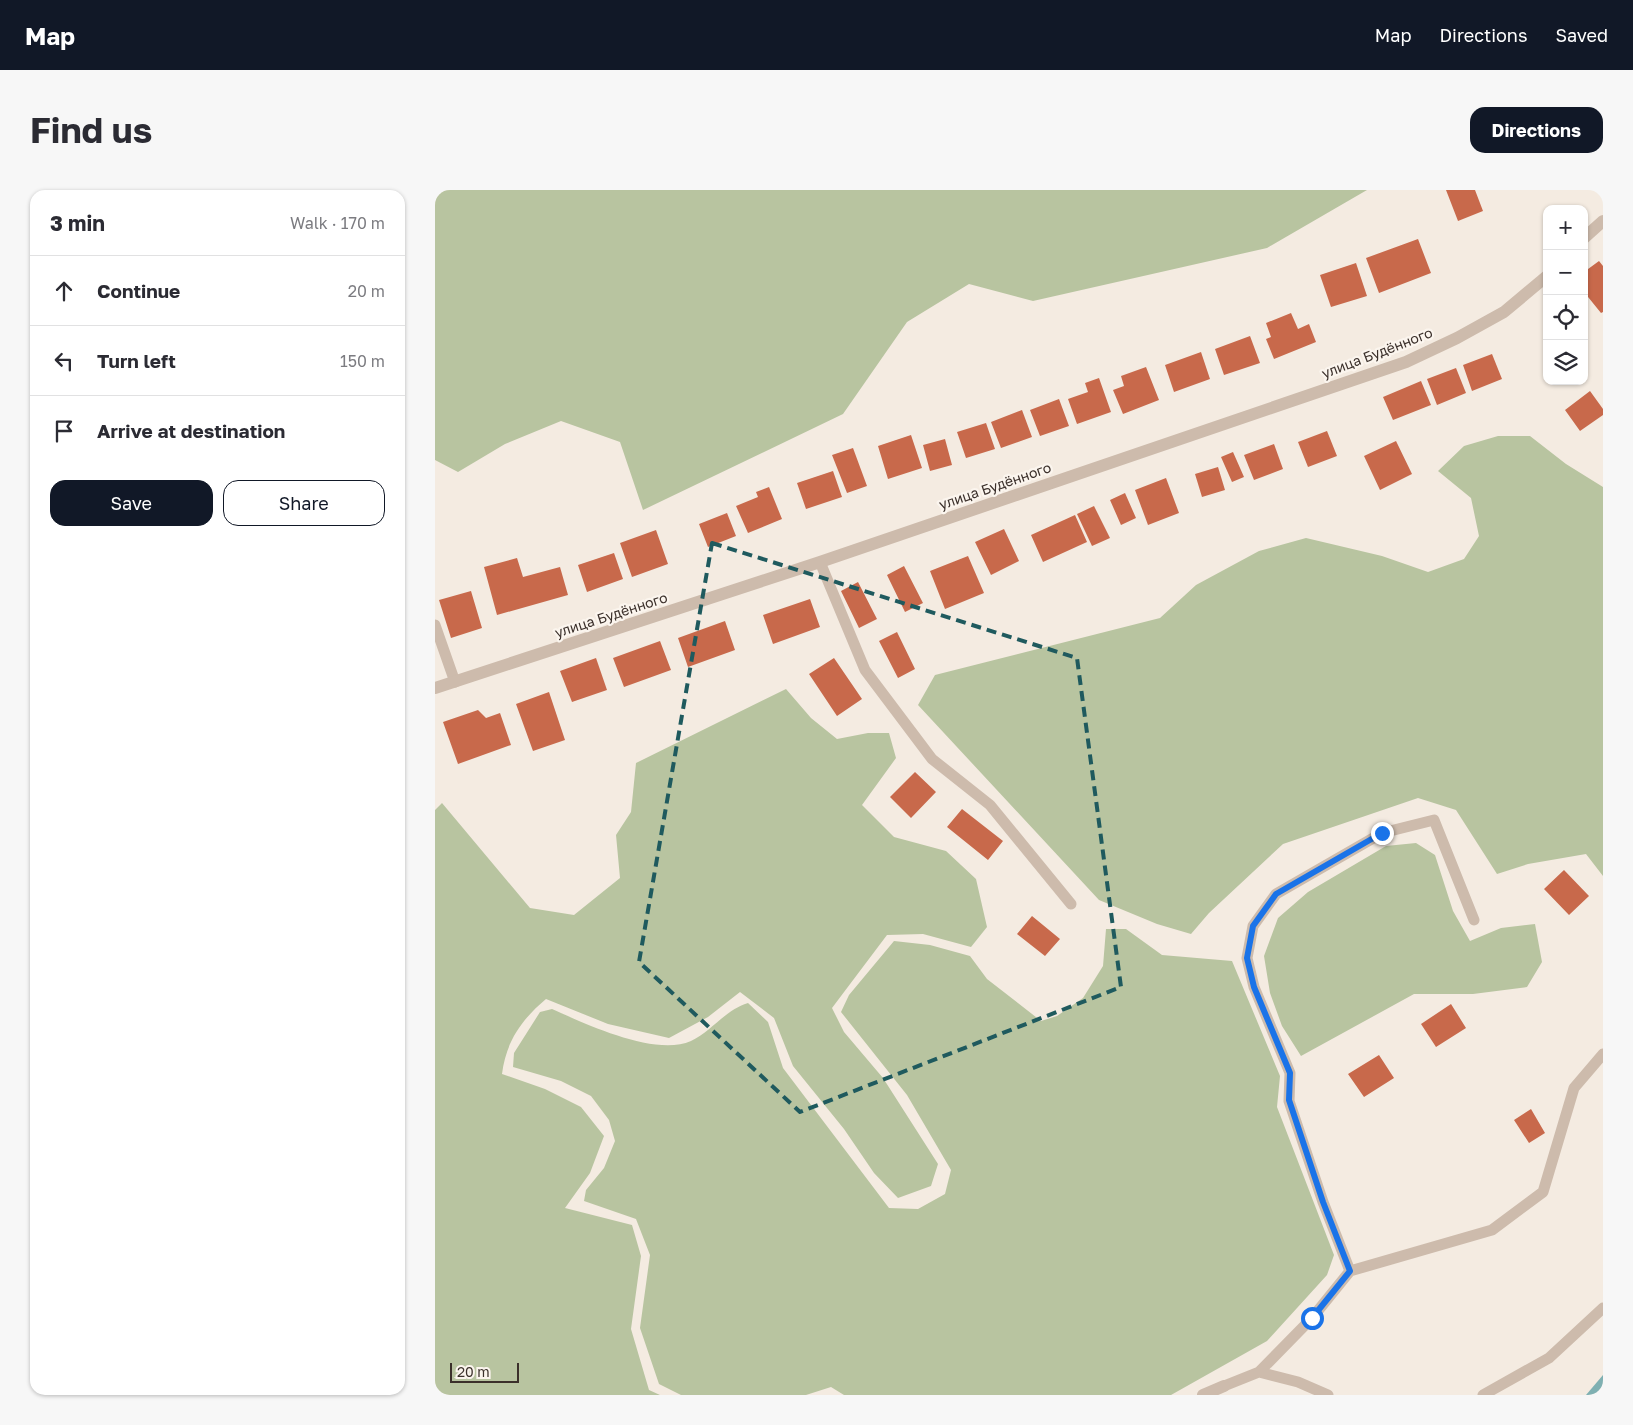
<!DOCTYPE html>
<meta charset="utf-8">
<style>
body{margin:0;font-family:"Golos Text",sans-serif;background:#f7f7f7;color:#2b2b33}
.controls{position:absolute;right:15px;top:15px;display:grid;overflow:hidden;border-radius:10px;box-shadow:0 1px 4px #0004}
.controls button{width:45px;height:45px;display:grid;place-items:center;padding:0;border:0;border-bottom:1px solid #e1e1e2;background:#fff;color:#2b2b33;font:25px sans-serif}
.scale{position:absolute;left:15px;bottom:12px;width:69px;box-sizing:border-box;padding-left:5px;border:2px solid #3b302b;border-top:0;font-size:14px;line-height:18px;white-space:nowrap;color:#3b302b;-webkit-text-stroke:4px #fbf5ee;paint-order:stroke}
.stop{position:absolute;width:15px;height:15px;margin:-11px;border:4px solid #1a73e8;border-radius:50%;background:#fff}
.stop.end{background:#1a73e8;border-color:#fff;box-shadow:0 1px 5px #0008}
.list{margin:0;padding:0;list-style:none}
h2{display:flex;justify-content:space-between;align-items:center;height:65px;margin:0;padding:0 20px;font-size:21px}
h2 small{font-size:16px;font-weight:400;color:#7c7c81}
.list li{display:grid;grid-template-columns:32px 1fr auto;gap:15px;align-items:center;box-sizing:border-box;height:70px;padding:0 20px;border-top:1px solid #e1e1e2}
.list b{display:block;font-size:19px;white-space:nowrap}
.list em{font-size:16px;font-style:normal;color:#7c7c81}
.actions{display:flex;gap:10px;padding:15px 20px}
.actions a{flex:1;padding:11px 0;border:1px solid #111827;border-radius:15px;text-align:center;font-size:18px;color:#111827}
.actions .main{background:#111827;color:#fff}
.icon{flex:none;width:28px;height:28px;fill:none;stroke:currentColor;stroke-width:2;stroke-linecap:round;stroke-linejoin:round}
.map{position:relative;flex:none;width:1168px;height:1205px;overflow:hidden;border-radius:15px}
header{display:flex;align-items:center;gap:30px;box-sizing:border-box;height:70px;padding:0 25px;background:#111827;color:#fff}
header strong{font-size:24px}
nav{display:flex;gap:28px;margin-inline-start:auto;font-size:18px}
.intro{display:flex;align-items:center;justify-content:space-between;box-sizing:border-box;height:120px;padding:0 30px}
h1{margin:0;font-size:35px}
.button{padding:12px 22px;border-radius:15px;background:#111827;color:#fff;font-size:18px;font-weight:700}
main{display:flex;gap:30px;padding:0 30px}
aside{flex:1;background:#fff;border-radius:15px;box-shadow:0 1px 4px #0004}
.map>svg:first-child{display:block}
.green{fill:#b8c4a0}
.water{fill:#7fb0b2}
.building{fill:#c8694b}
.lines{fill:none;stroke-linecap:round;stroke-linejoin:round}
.lane{stroke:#cdbbac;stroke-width:11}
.street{stroke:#cdbbac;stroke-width:12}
.route{stroke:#1a73e8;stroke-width:6}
.marked{fill:none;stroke:#1f5a5e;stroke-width:4;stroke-dasharray:10 6;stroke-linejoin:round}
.labels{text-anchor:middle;stroke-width:4.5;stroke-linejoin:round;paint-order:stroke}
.street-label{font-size:14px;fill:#3b302b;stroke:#fbf5ee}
</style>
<header>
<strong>Map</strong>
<nav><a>Map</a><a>Directions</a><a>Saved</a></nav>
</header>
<div class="intro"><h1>Find us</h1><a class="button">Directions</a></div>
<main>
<aside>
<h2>3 min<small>Walk · 170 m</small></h2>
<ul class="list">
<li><svg class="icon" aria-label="ahead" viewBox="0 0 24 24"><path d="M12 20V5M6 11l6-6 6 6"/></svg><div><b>Continue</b></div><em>20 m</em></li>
<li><svg class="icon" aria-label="left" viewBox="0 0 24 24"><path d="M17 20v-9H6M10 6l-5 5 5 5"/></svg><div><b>Turn left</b></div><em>150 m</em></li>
<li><svg class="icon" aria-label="arrive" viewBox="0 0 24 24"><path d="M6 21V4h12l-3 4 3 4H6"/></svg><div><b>Arrive at destination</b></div></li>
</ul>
<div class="actions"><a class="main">Save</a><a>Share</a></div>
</aside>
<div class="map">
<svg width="1168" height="1205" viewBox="0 0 1168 1205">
<rect width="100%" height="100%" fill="#f4ebe1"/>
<path class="green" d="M0 0H932L832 58 598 111 534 94 472 132 408 224 208 320 185 252 126 231 70 254 23 282 0 270Z
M1063 246H1095L1131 274 1168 297V686L1151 664 1093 674 1062 684 1021 620 983 608 848 654 774 723 756 744 722 734 664 710 483 515 500 485 725 428 761 395 824 361 871 348 947 366 993 382 1029 369 1044 346 1036 308 1003 281 1029 256Z
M351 499 376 528 402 549 433 543H454L461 568 427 615 459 647 511 661 541 689 552 737 536 757 488 744 452 745 397 818 409 842 448 888 503 974 496 996 463 1008 439 983 409 939 358 876 339 828 305 802 273 827 234 848 173 834 111 809C86 830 71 852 67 884L110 899 146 917 169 946 155 983 130 1018 197 1035 206 1066 196 1139 214 1200 225 1205H0V620L7 613 95 718 139 725 185 688 181 645 196 622 201 573Z
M981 653 1000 665 1018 721 1035 751 1066 738 1100 734 1107 772 1092 797 1038 804H979L866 866 847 836 835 803 829 766 843 728 873 702 951 656Z
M671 739H691L727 765 797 771 845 886 842 917 899 1065 892 1085 832 1151 736 1205H409L396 1197 371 1205H246L224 1194 205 1138 215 1065 201 1029 149 1011 151 1000 169 978 180 951 174 930 156 906 126 891 78 877 79 863 105 822 117 819C151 834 220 867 256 851 277 841 290 820 313 813L333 832 348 878 454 1018 483 1019 510 1004 516 980 472 905 406 822 414 805 459 751 495 755 535 766 552 789 606 831 622 826 648 808 668 776Z"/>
<path class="water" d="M1168 1185V1205H1151Z"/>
<path class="building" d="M1011 0H1040L1048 21 1023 31Z
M983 49 996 83 944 103 931 68Z
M1164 71 1168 76V122L1166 123 1149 102V82Z
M921 73 932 106 896 117 885 85Z
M856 123 863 139 874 134 881 152 839 169 831 149 836 147 831 133Z
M815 146 825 173 789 185 780 159Z
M766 162 775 189 739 202 730 175Z
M1057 164 1067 189 1037 201 1028 175Z
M711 177 724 210 688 224 678 200 689 196 686 186Z
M1021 178 1031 203 1002 215 992 189Z
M664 188 676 222 642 234 633 209 653 202 650 193Z
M986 191 996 215 958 230 948 207Z
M1155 201 1168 219V225L1145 241 1130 220Z
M624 209 634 236 605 246 595 220Z
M587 220 597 247 566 258 556 232Z
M551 233 560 259 531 268 522 242Z
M892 241 902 266 873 277 863 252Z
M476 245 487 278 453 289 443 256Z
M510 249 517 275 495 281 488 255Z
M961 251 977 284 945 300 929 266Z
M839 254 848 279 819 290 809 265Z
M418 258 432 296 412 303 397 265Z
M798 262 809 287 797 292 786 267Z
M783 277 790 300 767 307 760 284Z
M398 281 407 307 371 319 362 293Z
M731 288 744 323 713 335 700 300Z
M334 297 347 329 313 343 301 316 323 307 321 302Z
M690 303 701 328 686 335 675 310Z
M659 316 675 348 657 356 642 324Z
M292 323 301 346 273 357 264 334Z
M640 325 652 352 608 372 596 345Z
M569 339 584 371 556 385 540 352Z
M221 340 233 374 197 387 185 353Z
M179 363 188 389 152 402 143 375Z
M533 366 549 403 510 419 495 381Z
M82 368 88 387 125 377 133 405 62 425 49 377Z
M469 376 488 413 470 422 452 385Z
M423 392 442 429 424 438 406 401Z
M36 401 47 438 16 448 4 410Z
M375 409 385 437 338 454 328 425Z
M290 431 300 460 253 477 243 448Z
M462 442 480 479 463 488 444 451Z
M225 451 236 480 189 497 178 468Z
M161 468 172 500 137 512 125 481Z
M399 468 427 509 402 526 374 484Z
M114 502 130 550 98 561 81 514Z
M43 520 51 528 65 523 76 555 23 574 8 532Z
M480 582 501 602 476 628 455 607Z
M527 619 568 651 553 670 512 637Z
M1129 680 1154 706 1134 725 1109 699Z
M597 726 625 749 610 766 582 744Z
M1016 814 1031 838 1001 857 986 834Z
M944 865 959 888 929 907 913 884Z
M1096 919 1110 943 1094 953 1079 930Z"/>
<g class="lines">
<path class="lane" d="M385 372 430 480 497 569 555 615 636 714
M0 435 20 492
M915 1081 888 1012 854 911 855 883 819 797 812 768 818 736 841 704 947 643 999 630 1039 730
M824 1182 877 1128 915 1081 1057 1040 1108 1002 1139 898 1168 864
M789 1196 824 1182 863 1192 893 1205
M1048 1205 1114 1168 1168 1118"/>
<path class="street" d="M1149 48 1168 31
M0 498 385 372 971 172 1022 148 1069 122 1112 86
M768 1205 789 1196"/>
</g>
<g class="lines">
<path class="route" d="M877 1128 915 1081 888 1012 854 910 855 883 819 797 812 768 818 736 841 704 947 643"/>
</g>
<path class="marked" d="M277 353 642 468 686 797 365 922 204 772Z"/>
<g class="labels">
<g class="street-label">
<text transform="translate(942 163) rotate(-21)" y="5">улица Будённого</text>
<text transform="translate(560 296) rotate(-19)" y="5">улица Будённого</text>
<text transform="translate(176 425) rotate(-18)" y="5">улица Будённого</text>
</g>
</g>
</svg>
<div class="controls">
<button>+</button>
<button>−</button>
<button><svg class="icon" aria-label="locate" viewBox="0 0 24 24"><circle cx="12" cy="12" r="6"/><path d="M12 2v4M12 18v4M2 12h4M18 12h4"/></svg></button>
<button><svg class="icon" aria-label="layers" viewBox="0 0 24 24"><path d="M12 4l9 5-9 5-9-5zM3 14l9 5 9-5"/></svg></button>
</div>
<div class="scale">20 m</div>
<div class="stop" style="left:877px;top:1128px"></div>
<div class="stop end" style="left:947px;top:643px"></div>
</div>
</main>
